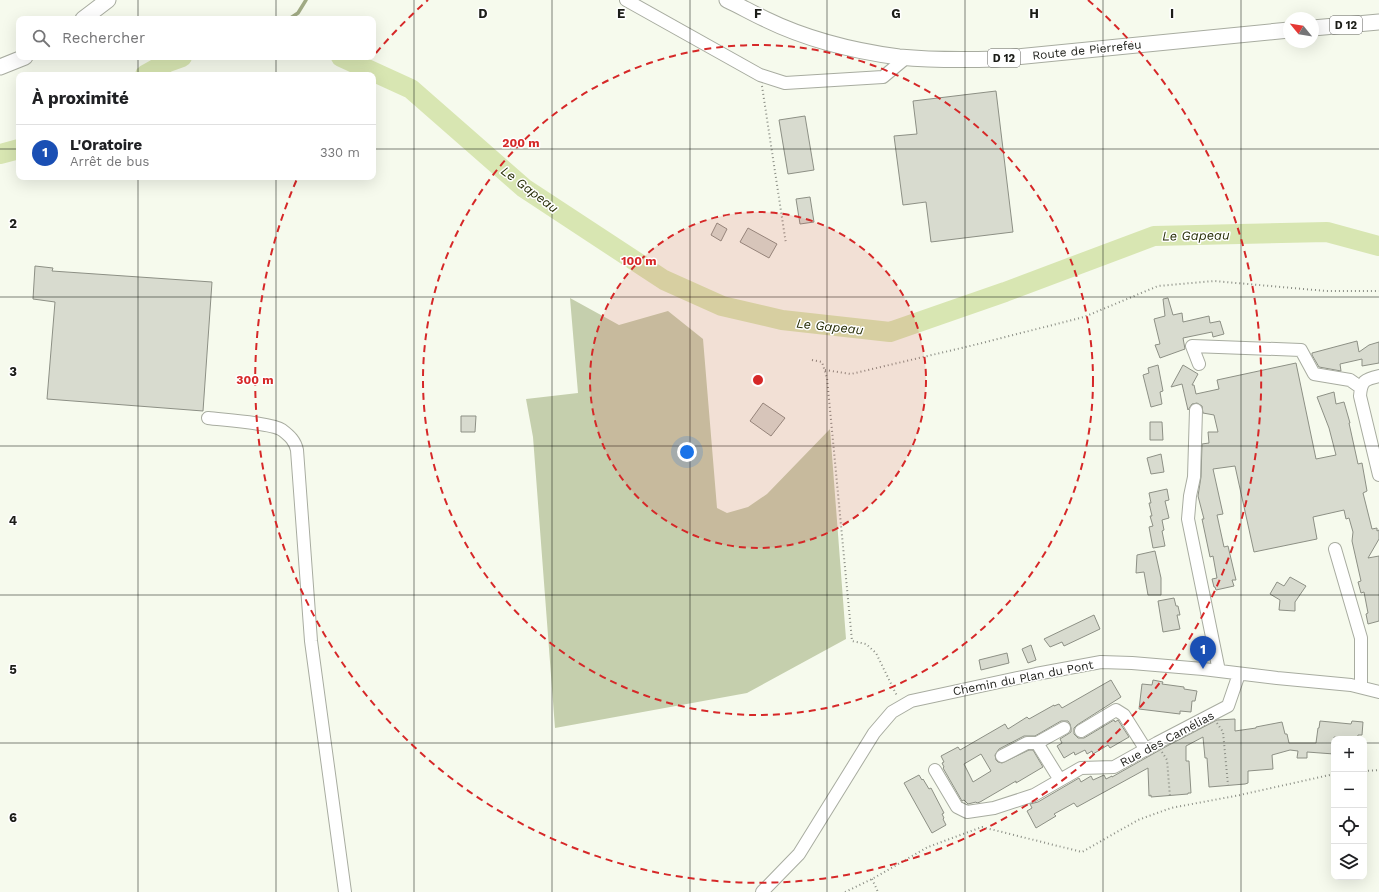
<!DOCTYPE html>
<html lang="fr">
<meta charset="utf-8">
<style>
body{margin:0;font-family:"Work Sans",sans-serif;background:#f6f6f6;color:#202124}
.controls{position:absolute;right:12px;bottom:12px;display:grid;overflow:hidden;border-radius:8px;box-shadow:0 4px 16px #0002}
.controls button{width:36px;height:36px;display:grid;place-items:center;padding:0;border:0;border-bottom:1px solid #e0e0e0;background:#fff;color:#202124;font:20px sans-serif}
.compass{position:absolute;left:1283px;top:12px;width:36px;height:36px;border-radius:50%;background:#fff;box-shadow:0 4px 16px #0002;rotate:300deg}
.you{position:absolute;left:687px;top:452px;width:14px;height:14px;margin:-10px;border:3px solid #fff;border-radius:50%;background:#1a73e8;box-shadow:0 0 0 6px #1a73e833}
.badge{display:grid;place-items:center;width:26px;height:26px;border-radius:50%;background:#db2777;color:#fff;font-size:13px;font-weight:700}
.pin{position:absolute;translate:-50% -33px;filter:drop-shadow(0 1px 2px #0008)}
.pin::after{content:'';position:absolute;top:21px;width:14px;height:12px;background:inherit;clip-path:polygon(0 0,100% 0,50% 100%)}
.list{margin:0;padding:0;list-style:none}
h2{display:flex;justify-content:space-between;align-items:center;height:52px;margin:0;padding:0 16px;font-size:17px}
h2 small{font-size:13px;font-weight:400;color:#757577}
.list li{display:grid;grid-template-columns:26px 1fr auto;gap:12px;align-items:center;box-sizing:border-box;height:56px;padding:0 16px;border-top:1px solid #e0e0e0}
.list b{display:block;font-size:15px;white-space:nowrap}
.list p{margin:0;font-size:13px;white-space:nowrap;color:#757577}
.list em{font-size:13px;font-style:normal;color:#757577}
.icon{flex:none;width:22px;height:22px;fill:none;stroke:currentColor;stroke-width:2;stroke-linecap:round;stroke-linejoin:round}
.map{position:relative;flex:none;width:1379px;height:892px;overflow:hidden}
.search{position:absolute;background:#fff;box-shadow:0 4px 16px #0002;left:16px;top:16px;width:360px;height:44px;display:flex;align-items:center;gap:10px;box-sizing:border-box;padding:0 14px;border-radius:8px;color:#757577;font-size:15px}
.panel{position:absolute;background:#fff;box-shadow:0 4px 16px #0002;left:16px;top:72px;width:360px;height:108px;border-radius:8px}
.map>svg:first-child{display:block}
.green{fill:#c5cfad}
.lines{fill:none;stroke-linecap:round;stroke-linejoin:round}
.stream{stroke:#a0aa84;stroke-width:3.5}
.river{stroke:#d8e6b2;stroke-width:20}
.building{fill:#d8dbcf;stroke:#8d9085;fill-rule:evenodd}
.minor-casing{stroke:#a8aca0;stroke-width:14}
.major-casing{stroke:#a8aca0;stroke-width:17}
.path{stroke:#8a8d84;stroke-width:2;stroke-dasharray:1 3;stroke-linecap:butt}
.minor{stroke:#fff;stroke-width:12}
.major{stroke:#fff;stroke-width:15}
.grid{fill:none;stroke:#1c1d18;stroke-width:1;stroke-opacity:0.55}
.ring{fill:none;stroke:#d62828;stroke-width:2;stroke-dasharray:7 5}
.labels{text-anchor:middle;stroke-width:3;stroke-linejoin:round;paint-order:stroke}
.shield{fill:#fff;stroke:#60615d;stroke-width:1}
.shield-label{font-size:11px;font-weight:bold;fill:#1c1d18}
.street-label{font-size:12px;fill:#1c1d18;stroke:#fff}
.water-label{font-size:13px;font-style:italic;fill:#262d05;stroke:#fff}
.grid-label{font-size:13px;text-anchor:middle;font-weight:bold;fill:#1c1d18;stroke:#fff;stroke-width:3;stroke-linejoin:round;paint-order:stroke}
.centre{fill:#d62828;stroke:#fff;stroke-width:2}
.ring-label{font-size:12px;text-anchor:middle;font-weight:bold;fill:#d62828;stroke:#fff;stroke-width:3;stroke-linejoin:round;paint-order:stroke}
</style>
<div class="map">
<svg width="1379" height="892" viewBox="0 0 1379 892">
<rect width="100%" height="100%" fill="#f6faed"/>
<path class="green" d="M570 298 619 325 668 311 703 339 717 508 727 513 748 507 767 494 830 429 846 639 747 693 555 728 533 437 526 399 578 393Z"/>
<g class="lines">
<path class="stream" d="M289 19 298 13 306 0"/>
<path class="river" d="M341 57 411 89 524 188 664 280 722 306 782 320 890 332 1005 292 1154 236 1327 232 1379 246
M145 75 168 62 182 57
M0 154 19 149"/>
</g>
<path class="building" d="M996 91 1013 232 931 242 926 202 903 205 894 136 917 134 913 101Z
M805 116 814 170 788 174 779 120Z
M810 197 814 222 800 224 796 199Z
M717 223 727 229 721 241 711 235Z
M748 228 777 244 769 258 740 242Z
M35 266 53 268 52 271 212 282 203 411 47 399 55 302 33 299Z
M1168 298 1173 315 1182 313 1183 322 1209 316 1210 323 1220 321 1224 334 1213 337 1212 332 1183 338 1185 349 1160 358 1155 345 1160 344 1154 319 1165 316 1163 299Z
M1357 341 1359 352 1369 345 1379 342V363L1362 366V359L1340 364 1341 371 1319 367 1312 355V353Z
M1296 363 1316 459 1336 455 1329 428 1317 397 1334 392 1336 404 1344 402 1350 423H1349L1358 464 1362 463 1367 491 1363 493 1372 529 1377 528V531L1379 530V539L1368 558 1379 556V621L1368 624 1366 614 1368 613 1364 592 1361 593 1358 582 1361 581 1352 541 1353 532 1349 518 1346 519 1344 510 1313 517 1317 539 1254 552 1235 466 1213 469 1223 514 1217 515 1224 547 1228 546 1236 580H1232L1234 586 1216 590 1215 587H1214L1212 579 1217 578 1213 556 1210 557 1202 519H1204L1198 496 1201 477 1202 444 1209 443 1208 432H1218L1214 415 1203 413 1202 406 1197 403 1192 404 1188 410 1182 384 1171 387 1183 365 1198 374 1192 385H1194L1196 394 1219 389 1217 380Z
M1158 365 1163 391 1160 392 1162 404 1151 407 1143 375 1149 373 1148 368Z
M763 403 785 418 771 436 750 421Z
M461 416H476L475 432H461Z
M1150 422H1162L1163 440H1150Z
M1161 454 1164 472 1151 474 1147 458Z
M1167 489 1169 500 1165 501 1169 518 1162 520 1164 530 1162 531 1165 546 1153 548 1149 527 1153 526 1150 516H1152L1149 503H1151L1149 493Z
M1155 551 1161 578V595H1148L1144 572 1136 573 1137 555Z
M1290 577 1306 586 1295 602V611L1279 610 1280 600 1270 594 1277 582 1284 586Z
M1174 598 1176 606H1178L1180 615H1177L1180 629 1163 632 1158 601Z
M1094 615 1100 629 1064 646 1062 642 1050 647 1044 639Z
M1031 645 1036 660 1028 663 1022 649Z
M1007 653 1009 663 981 670 979 660Z
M1111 680 1121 697 1077 725 1074 728V734L1078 738H1084L1114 720 1115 722 1118 720 1129 737 1110 748 1108 745 1093 754 1092 751 1087 754 1085 750 1075 755 1074 752 1064 758 1057 746 1062 743 1060 739 1068 734 1071 732V728L1070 724 1068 721H1061L1035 736H1024L999 749 995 755 996 760 998 762 1002 763 1029 750H1033L1043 767 1016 783V781L980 802 977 803 976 802 968 804 964 800 962 801 943 768 944 767 942 763 944 762 941 756 958 747 960 750 1005 724 1008 729 1027 717 1029 719 1054 705V706L1059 704 1062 708ZM981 754 991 771 973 782 964 764Z
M1153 680 1163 682 1162 684 1184 687V689L1197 691 1195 701H1192L1191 712 1180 711V714L1139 709 1142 684 1152 685Z
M1235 719V731L1256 728V727L1282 722 1285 734H1287L1289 743H1316L1318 728H1319L1320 721 1351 724 1352 721 1363 722 1362 735H1358L1357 739 1334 737V754L1307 752V758H1297L1298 751 1290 750 1272 755 1273 769 1248 771V783L1245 784 1209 787 1207 758H1205L1203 737 1186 746V761H1189L1191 793H1188V794L1151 797V795L1149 796 1148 768 1077 807 1074 803 1054 814 1056 816 1036 828 1027 811 1032 808 1030 804 1038 802 1079 778 1081 782 1091 776 1093 780 1104 775 1106 779 1112 776V777L1167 746 1217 720Z
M919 775 922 780 923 779 929 789 931 788 944 813 942 814 944 818 943 819 946 825 932 833 904 783Z"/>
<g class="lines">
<g class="minor-casing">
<path id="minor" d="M626 0 760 75 785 83 883 77 907 57
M1199 364 1192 346 1301 350 1314 374 1350 380 1360 387
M1379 376C1365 379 1361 381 1360 396L1379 475
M1196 410 1194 477 1190 496 1188 519 1219 671
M208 418C223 420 272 423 282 430 290 436 295 441 297 450L311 641 345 892
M1335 549 1361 638V687
M1081 731 1116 710 1124 715 1146 750
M1002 756 1027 743H1037
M935 770 957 807 967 812 994 808 1034 795 1081 768 1114 767 1157 743 1228 706 1239 674
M1060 780 1037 743 1064 728
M762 892 799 854 874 733 892 712 911 701 1036 674 1101 662 1132 663 1203 669 1277 678 1351 685 1379 692"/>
</g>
<g class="major-casing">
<path id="major" d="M727 0C740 6 752 13 765 19 806 39 854 51 899 57 931 60 964 60 996 59L1289 30
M83 19 108 0
M1313 28 1379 22
M0 67 25 57"/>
</g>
<path class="path" d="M762 86 786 244
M812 360 822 362 827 378 852 641 866 644 876 653 897 696
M825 370 851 374 970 346 1084 317 1158 286 1214 281 1326 291H1379
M1217 723 1223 732 1228 785
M1162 752 1167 760 1170 797
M1364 771 1379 770
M872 879 878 892
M845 892 872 879 928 847 982 827 1082 852 1138 820 1171 808 1240 795 1334 774"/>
<use href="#minor" class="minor"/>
<use href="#major" class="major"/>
</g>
<path class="grid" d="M138 0V19M276 0V19M414 0V892M552 0V892M690 0V892M827 0V892M965 0V892M1103 0V892M1241 0V892M138 57V75M276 57V75M0 149H19M373 149H1379M138 177V892M276 177V892M0 297H1379M0 446H1379M0 595H1379M0 743H1334M1364 743H1379"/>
<circle cx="758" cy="380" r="168" fill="#d62828" fill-opacity=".12"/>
<g class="ring">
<circle cx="758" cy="380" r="168"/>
<circle cx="758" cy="380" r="335"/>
<path d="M376 53A503 503 0 0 1 428 0M1088 0A503 503 0 1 1 297 179"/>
</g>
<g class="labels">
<g class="shield">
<rect x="1330" y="16" width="32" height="18" rx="3"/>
<rect x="988" y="49" width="32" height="18" rx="3"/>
</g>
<g class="shield-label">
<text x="1346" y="29">D 12</text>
<text x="1004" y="62">D 12</text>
</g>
<g class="street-label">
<text transform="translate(1087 50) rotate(-6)" y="4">Route de Pierrefeu</text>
<text transform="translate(1023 678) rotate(-11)" y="4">Chemin du Plan du Pont</text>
<text transform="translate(1167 739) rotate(-28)" y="4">Rue des Camélias</text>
</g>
<g class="water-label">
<text transform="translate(530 189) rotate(37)" y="5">Le Gapeau</text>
<text transform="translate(1196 235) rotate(-1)" y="5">Le Gapeau</text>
<text transform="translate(830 326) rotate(6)" y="5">Le Gapeau</text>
</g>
</g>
<g class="grid-label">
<text x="483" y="18">D</text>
<text x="621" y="18">E</text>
<text x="758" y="18">F</text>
<text x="896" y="18">G</text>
<text x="1034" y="18">H</text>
<text x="1172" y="18">I</text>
<text x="13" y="228">2</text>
<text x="13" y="376">3</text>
<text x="13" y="525">4</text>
<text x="13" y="674">5</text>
<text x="13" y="822">6</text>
</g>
<circle cx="758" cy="380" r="6" class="centre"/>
<g class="ring-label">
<text x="521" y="147">200 m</text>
<text x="639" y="265">100 m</text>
<text x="255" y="384">300 m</text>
</g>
</svg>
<div class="controls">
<button>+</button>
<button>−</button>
<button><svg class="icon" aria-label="locate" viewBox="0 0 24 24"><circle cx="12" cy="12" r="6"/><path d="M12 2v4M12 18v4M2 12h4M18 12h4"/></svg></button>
<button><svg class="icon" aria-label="layers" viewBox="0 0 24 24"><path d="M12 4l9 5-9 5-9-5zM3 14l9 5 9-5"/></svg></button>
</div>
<svg class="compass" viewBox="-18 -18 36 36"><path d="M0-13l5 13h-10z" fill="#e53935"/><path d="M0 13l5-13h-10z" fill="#757577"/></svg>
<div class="you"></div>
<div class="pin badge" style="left:1203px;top:669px;background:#1a4fb4">1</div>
<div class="search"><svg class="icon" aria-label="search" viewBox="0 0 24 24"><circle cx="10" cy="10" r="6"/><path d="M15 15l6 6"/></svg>Rechercher</div>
<section class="panel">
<h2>À proximité<small></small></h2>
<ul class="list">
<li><span class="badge" style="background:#1a4fb4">1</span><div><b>L'Oratoire</b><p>Arrêt de bus</p></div><em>330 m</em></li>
</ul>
</section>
</div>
